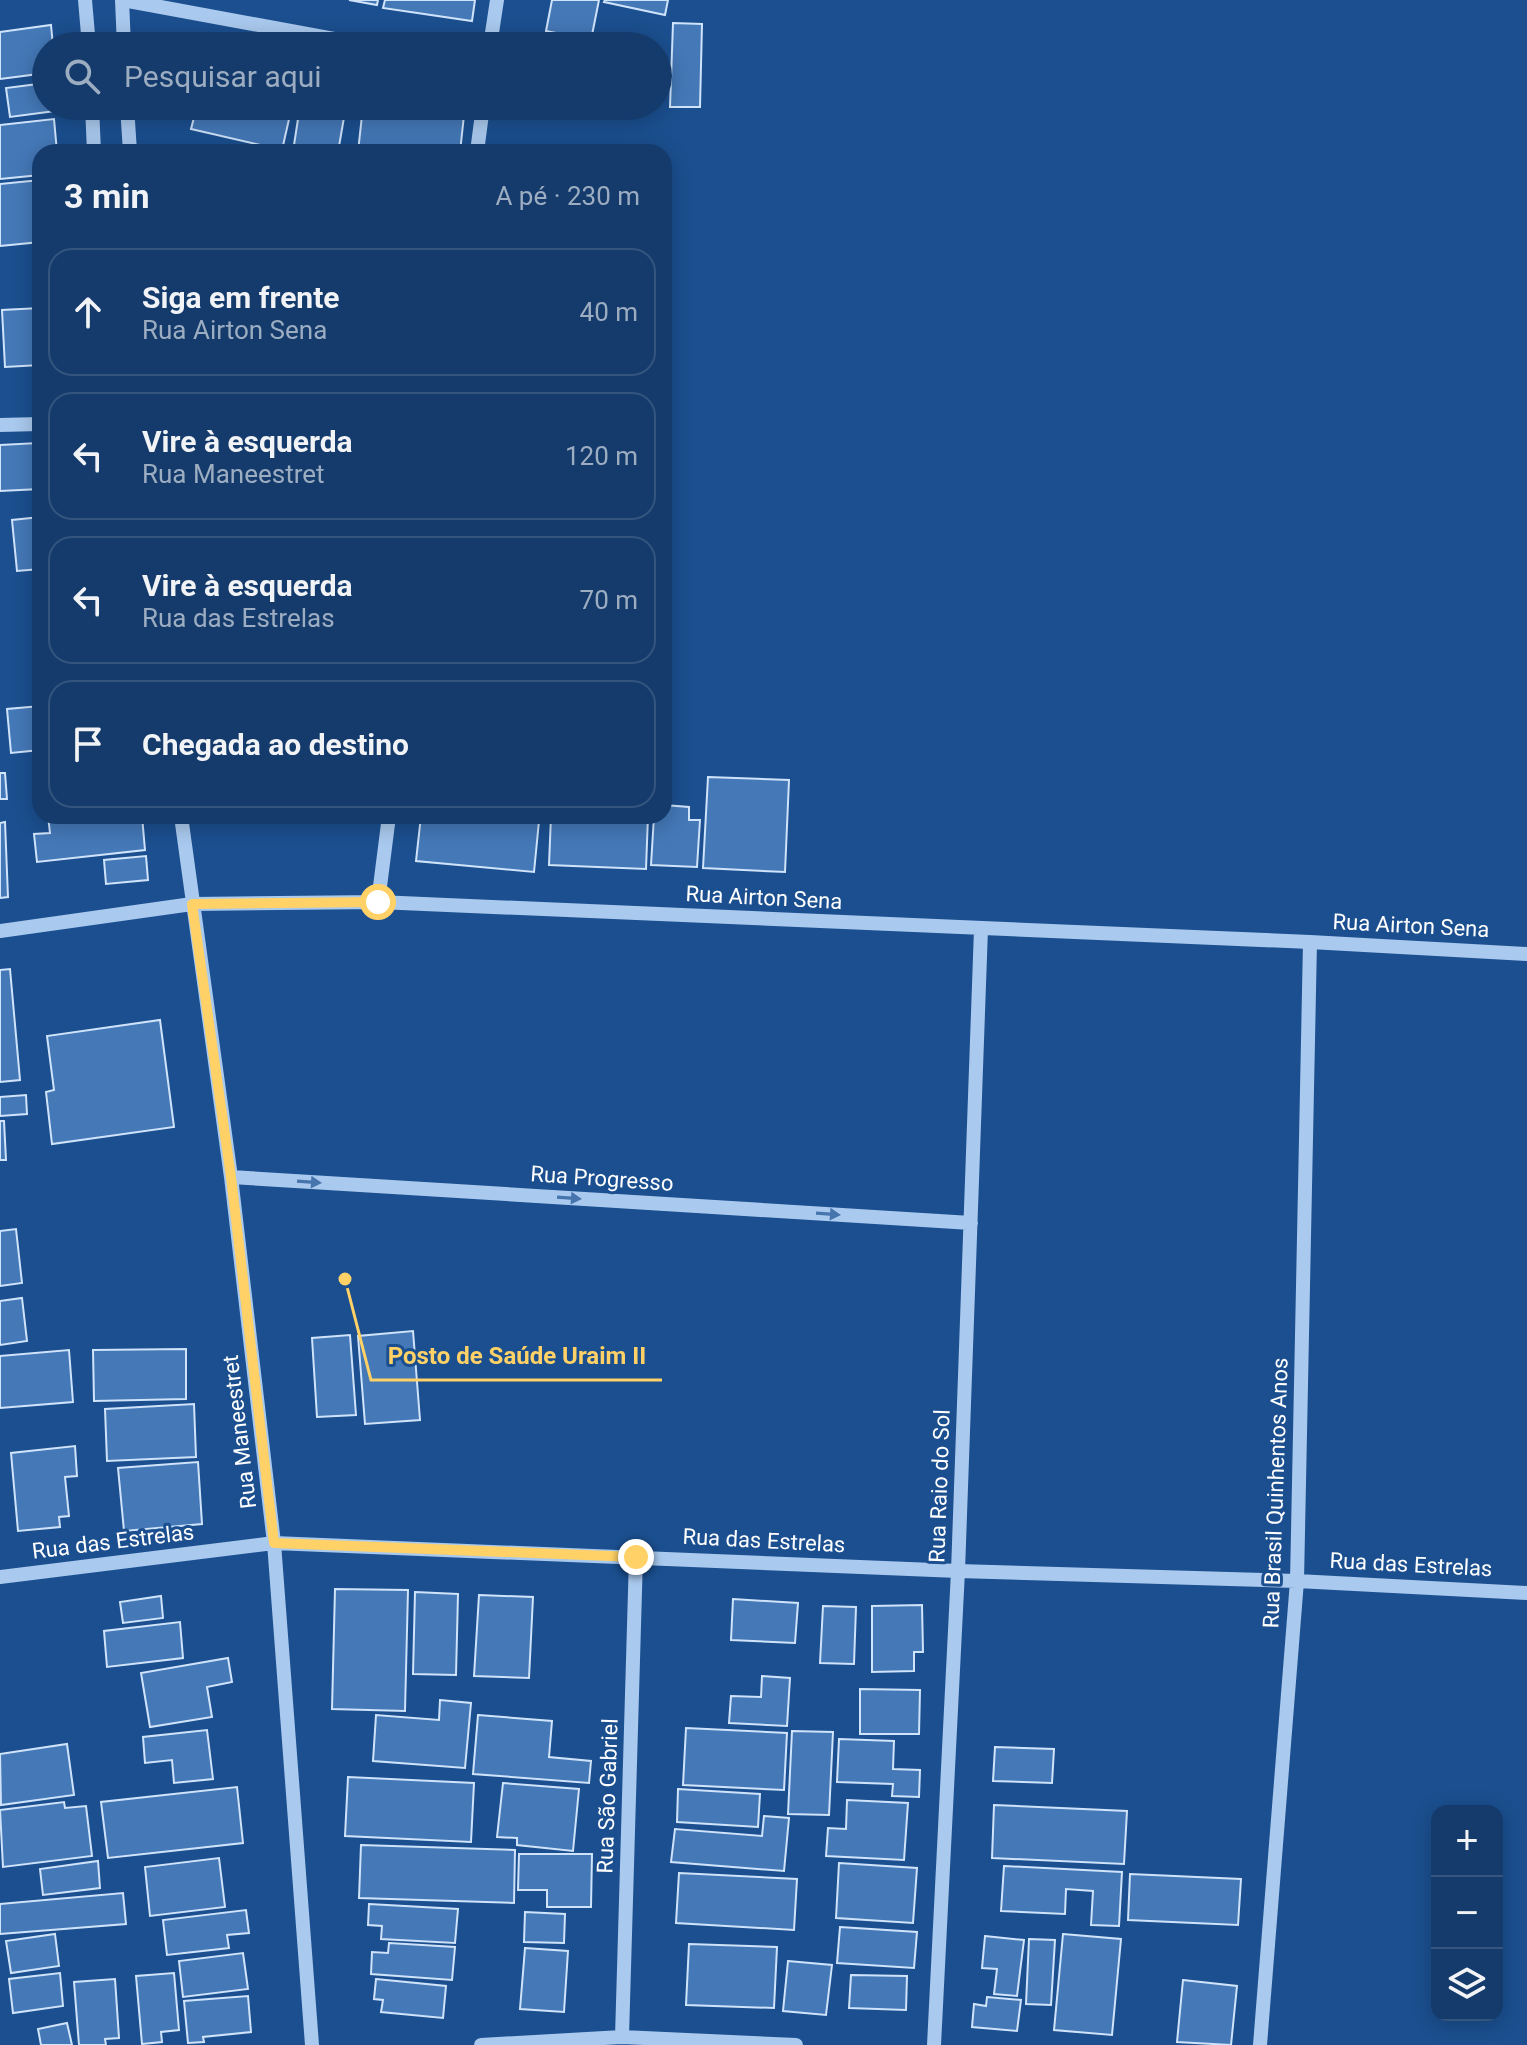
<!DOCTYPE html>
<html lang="pt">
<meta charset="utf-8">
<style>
body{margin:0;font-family:Roboto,sans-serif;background:#214673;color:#f1f3f6}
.controls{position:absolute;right:24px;bottom:24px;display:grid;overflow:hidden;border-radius:16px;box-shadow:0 4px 20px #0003}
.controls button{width:72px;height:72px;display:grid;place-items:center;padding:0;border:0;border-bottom:2px solid #33557e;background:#143b6b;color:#f1f3f6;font:40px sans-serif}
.stop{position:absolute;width:24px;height:24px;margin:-18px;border:6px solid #ffd166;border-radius:50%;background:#fff}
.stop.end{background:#ffd166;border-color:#fff;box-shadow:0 2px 8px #0008}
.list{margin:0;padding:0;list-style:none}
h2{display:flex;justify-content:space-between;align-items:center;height:104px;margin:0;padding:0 32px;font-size:34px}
h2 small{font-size:26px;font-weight:400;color:#9dadc1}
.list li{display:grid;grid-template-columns:52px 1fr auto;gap:24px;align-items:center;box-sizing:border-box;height:128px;margin:0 16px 16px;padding:0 16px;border:2px solid #33557e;border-radius:24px}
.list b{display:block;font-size:30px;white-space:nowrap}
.list p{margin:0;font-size:26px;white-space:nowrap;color:#9dadc1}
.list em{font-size:26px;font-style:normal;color:#9dadc1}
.icon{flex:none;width:44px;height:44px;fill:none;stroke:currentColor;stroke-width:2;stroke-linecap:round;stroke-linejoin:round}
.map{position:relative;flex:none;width:1527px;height:2045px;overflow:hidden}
.search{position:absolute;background:#143b6b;box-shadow:0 4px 20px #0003;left:32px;top:32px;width:640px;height:88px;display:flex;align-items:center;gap:20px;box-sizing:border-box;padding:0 28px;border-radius:44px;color:#9dadc1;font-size:30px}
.panel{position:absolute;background:#143b6b;box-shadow:0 4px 20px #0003;left:32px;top:144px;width:640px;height:680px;border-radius:24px}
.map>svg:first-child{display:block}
.building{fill:#4478b7;stroke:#cfe3fa;stroke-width:2}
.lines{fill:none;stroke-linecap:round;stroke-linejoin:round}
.minor{stroke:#a9c9ee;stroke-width:14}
.oneway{fill:#4674ac}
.route{stroke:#ffd166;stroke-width:10}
.labels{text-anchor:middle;stroke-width:6;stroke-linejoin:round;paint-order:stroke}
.street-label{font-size:22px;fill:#fff;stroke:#1b4f8f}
.leader{fill:none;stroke:#ffd166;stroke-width:3}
.callout-dot{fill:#ffd166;stroke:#1b4f8f;stroke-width:3}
.callout-label{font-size:24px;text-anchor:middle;font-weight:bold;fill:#ffd166;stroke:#1b4f8f;stroke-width:6;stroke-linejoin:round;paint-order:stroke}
</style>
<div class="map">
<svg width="1527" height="2045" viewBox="0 0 1527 2045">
<rect width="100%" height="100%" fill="#1b4f8f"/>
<path class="building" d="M349 0H378L377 5Z
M385 0H475L472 21 383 8Z
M552 0H599L591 40 546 31Z
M605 0H668L665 15 604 2Z
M673 23 702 24 700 107H670Z
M51 25 53 46H46V73L0 79V32Z
M46 83V106H70V109L10 117 6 88Z
M197 106H292L282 150 191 129Z
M300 106H346L338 152 294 145Z
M363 106H465L460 152H358Z
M54 119 57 152H40V175L0 179V125Z
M40 180V242L0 246V184Z
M40 308V365L5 367 2 310Z
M38 443 40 489 0 491V445Z
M40 517V569L17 571 12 520Z
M40 706V750L11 753 7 709Z
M0 773H5L7 799H0Z
M708 777 789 780 785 872 703 868Z
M664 805 689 807V820H700L697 867 651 865 654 816H664Z
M48 816H142L145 850 37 862 34 834 50 833Z
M421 816H481L539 821 534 872 416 861Z
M551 816H648L646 869 549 865Z
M5 822 8 897 0 898V823Z
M146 856 148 880 106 884 104 860Z
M10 969 20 1080 0 1082V970Z
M160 1020 174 1127 52 1144 46 1092 54 1090 47 1036Z
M26 1095 27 1114 0 1116V1097Z
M0 1121H4L6 1160H0Z
M16 1229 22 1283 0 1286V1231Z
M22 1298 27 1341 0 1345V1301Z
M413 1331 420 1420 365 1424 358 1336Z
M350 1335 356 1415 317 1417 312 1338Z
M186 1349V1399L94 1401 93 1350Z
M69 1350 73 1402 0 1408V1356Z
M194 1404 196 1457 107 1461 105 1409Z
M75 1446 77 1476 65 1477 69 1516 59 1517 60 1527 18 1531 11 1453Z
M198 1462 202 1524 124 1531 118 1468Z
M335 1589 408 1590 405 1711 332 1709Z
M415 1592 458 1594 456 1675 413 1674Z
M479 1595 533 1597 529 1678 474 1676Z
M161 1596 163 1618 123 1623 120 1602Z
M733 1599 798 1603 795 1643 731 1640Z
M922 1605 923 1652H914V1671L872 1672V1606Z
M823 1606 856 1607 854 1664 820 1663Z
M180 1622 183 1658 107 1667 104 1631Z
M228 1658 232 1682 207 1687 212 1717 150 1727 141 1673Z
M762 1676 790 1678 787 1726 729 1723 731 1696 761 1697Z
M860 1689 920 1690 919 1734H860Z
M440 1700 471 1703 465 1768 373 1761 376 1715 439 1720Z
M478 1715 552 1721 549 1757 591 1761 589 1783 473 1774Z
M686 1728 787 1733 784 1790 683 1785Z
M207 1730 213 1779 174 1783 172 1760 145 1763 143 1737Z
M792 1731 833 1732 829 1815 788 1814Z
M839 1739 894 1741 893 1769 920 1770 919 1797 892 1796 893 1784 837 1782Z
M67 1744 74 1795 1 1805 0 1754Z
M995 1747 1054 1749 1052 1783 993 1781Z
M348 1777 474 1783 471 1842 345 1836Z
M503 1783 579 1789 573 1851 517 1845V1838L497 1837Z
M237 1787 243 1843 108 1858 101 1802Z
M678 1789 760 1794 758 1827 677 1822Z
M847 1800 908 1803 904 1860 826 1856 828 1828 846 1829Z
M64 1802 65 1808 86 1806 92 1856 3 1867 0 1810Z
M994 1805 1127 1811 1124 1864 992 1858Z
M764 1816 789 1818 784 1871 671 1862 675 1829 762 1836Z
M361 1845 515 1850 514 1903 359 1898Z
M519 1854H592L591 1907H547V1890H518Z
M219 1858 225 1907 150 1916 145 1867Z
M98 1861 100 1888 43 1895 40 1869Z
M839 1863 917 1868 913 1923 836 1918Z
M1004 1866 1122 1872 1119 1926 1091 1925 1093 1891 1066 1889 1065 1914 1001 1911Z
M679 1873 797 1879 794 1930 676 1923Z
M1130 1874 1241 1879 1238 1925 1128 1920Z
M123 1893 126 1924 0 1934V1904Z
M369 1904 458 1909 455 1943 381 1939 382 1926 368 1925Z
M246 1910 249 1933 227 1935 229 1948 167 1955 163 1920Z
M525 1912 565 1914 564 1943 524 1942Z
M840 1927 917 1932 914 1968 837 1963Z
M55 1934 59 1966 11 1973 6 1941Z
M1063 1934 1121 1939 1112 2035 1054 2030Z
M985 1936 1024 1940 1017 1996 994 1994 997 1969 982 1968Z
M1029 1939 1055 1940 1051 2005 1026 2004Z
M389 1943 455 1947 452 1980 371 1974 372 1952 388 1953Z
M689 1944 777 1947 774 2008 686 2005Z
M525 1948 568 1951 564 2012 520 2009Z
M243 1953 248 1989 183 1997 179 1961Z
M788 1961 832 1965 826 2015 783 2011Z
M60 1973 63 2006 13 2013 9 1979Z
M174 1973 179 2030 161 2032 162 2042 142 2044 136 1976Z
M851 1975 907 1976 906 2010 849 2008Z
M115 1979 119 2038 105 2039 106 2045H79L74 1982Z
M376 1979 446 1986 443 2018 381 2012 383 2000 374 1999Z
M1183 1980 1237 1986 1231 2045 1177 2042Z
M248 1996 251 2032 203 2037 204 2042 188 2043 184 2001Z
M987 1997 1021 2000 1017 2031 972 2027 974 2004 986 2006Z
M67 2023 72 2045H41L38 2029Z"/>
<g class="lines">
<path class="minor" d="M85 0 89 46
M122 0 124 46
M123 0 372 46
M490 46 497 0
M92 106 94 152
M127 106 130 152
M477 152 483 106
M0 425 40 424
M181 816 231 1177 274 1543 312 2045
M378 902 389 816
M0 931 192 904 378 902 1310 942 1527 954
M231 1177 971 1223
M0 1577 274 1543 958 1571 1297 1581 1527 1593
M622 2037 636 1557
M481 2045 622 2037 796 2045
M934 2045 958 1571 981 929
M1260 2045 1297 1581 1310 942"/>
</g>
<defs><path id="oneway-solid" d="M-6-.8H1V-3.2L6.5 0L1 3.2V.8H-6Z" transform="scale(2)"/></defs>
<g class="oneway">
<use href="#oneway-solid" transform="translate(309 1182) rotate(4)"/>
<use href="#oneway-solid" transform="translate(569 1198) rotate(4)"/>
<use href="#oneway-solid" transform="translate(828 1214) rotate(4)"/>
</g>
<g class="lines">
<path class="route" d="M378 902 192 904 231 1177 274 1543 636 1557"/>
</g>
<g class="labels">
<g class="street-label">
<text transform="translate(764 897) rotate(3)" y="8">Rua Airton Sena</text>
<text transform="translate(1411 925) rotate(3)" y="8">Rua Airton Sena</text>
<text transform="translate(602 1178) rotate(4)" y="8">Rua Progresso</text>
<text transform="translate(239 1432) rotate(-97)" y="8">Rua Maneestret</text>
<text transform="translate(939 1486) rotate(-88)" y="8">Rua Raio do Sol</text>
<text transform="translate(1275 1493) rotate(-88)" y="8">Rua Brasil Quinhentos Anos</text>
<text transform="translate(764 1540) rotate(3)" y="8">Rua das Estrelas</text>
<text transform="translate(113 1541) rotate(-7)" y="8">Rua das Estrelas</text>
<text transform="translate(1411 1564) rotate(3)" y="8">Rua das Estrelas</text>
<text transform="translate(607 1796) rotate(-88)" y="8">Rua São Gabriel</text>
</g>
</g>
<path class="leader" d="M345 1279L371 1380H662"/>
<circle class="callout-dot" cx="345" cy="1279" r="8"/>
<g class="callout-label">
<text x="517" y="1364">Posto de Saúde Uraim II</text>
</g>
</svg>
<div class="controls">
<button>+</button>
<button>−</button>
<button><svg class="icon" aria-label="layers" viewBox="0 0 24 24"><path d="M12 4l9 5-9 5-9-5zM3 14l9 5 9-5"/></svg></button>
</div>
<div class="stop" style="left:378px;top:902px"></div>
<div class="stop end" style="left:636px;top:1557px"></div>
<div class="search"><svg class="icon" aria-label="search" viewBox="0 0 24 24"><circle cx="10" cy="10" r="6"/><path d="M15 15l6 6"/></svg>Pesquisar aqui</div>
<section class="panel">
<h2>3 min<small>A pé · 230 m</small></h2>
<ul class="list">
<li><svg class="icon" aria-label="ahead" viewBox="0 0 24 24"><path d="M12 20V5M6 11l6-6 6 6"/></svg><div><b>Siga em frente</b><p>Rua Airton Sena</p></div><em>40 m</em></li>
<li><svg class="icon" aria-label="left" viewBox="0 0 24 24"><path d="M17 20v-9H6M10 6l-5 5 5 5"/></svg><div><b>Vire à esquerda</b><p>Rua Maneestret</p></div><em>120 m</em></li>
<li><svg class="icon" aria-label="left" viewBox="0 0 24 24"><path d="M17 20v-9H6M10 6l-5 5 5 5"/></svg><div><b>Vire à esquerda</b><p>Rua das Estrelas</p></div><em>70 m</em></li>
<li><svg class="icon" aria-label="arrive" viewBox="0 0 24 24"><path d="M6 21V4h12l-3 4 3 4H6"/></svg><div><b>Chegada ao destino</b></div></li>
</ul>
</section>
</div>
